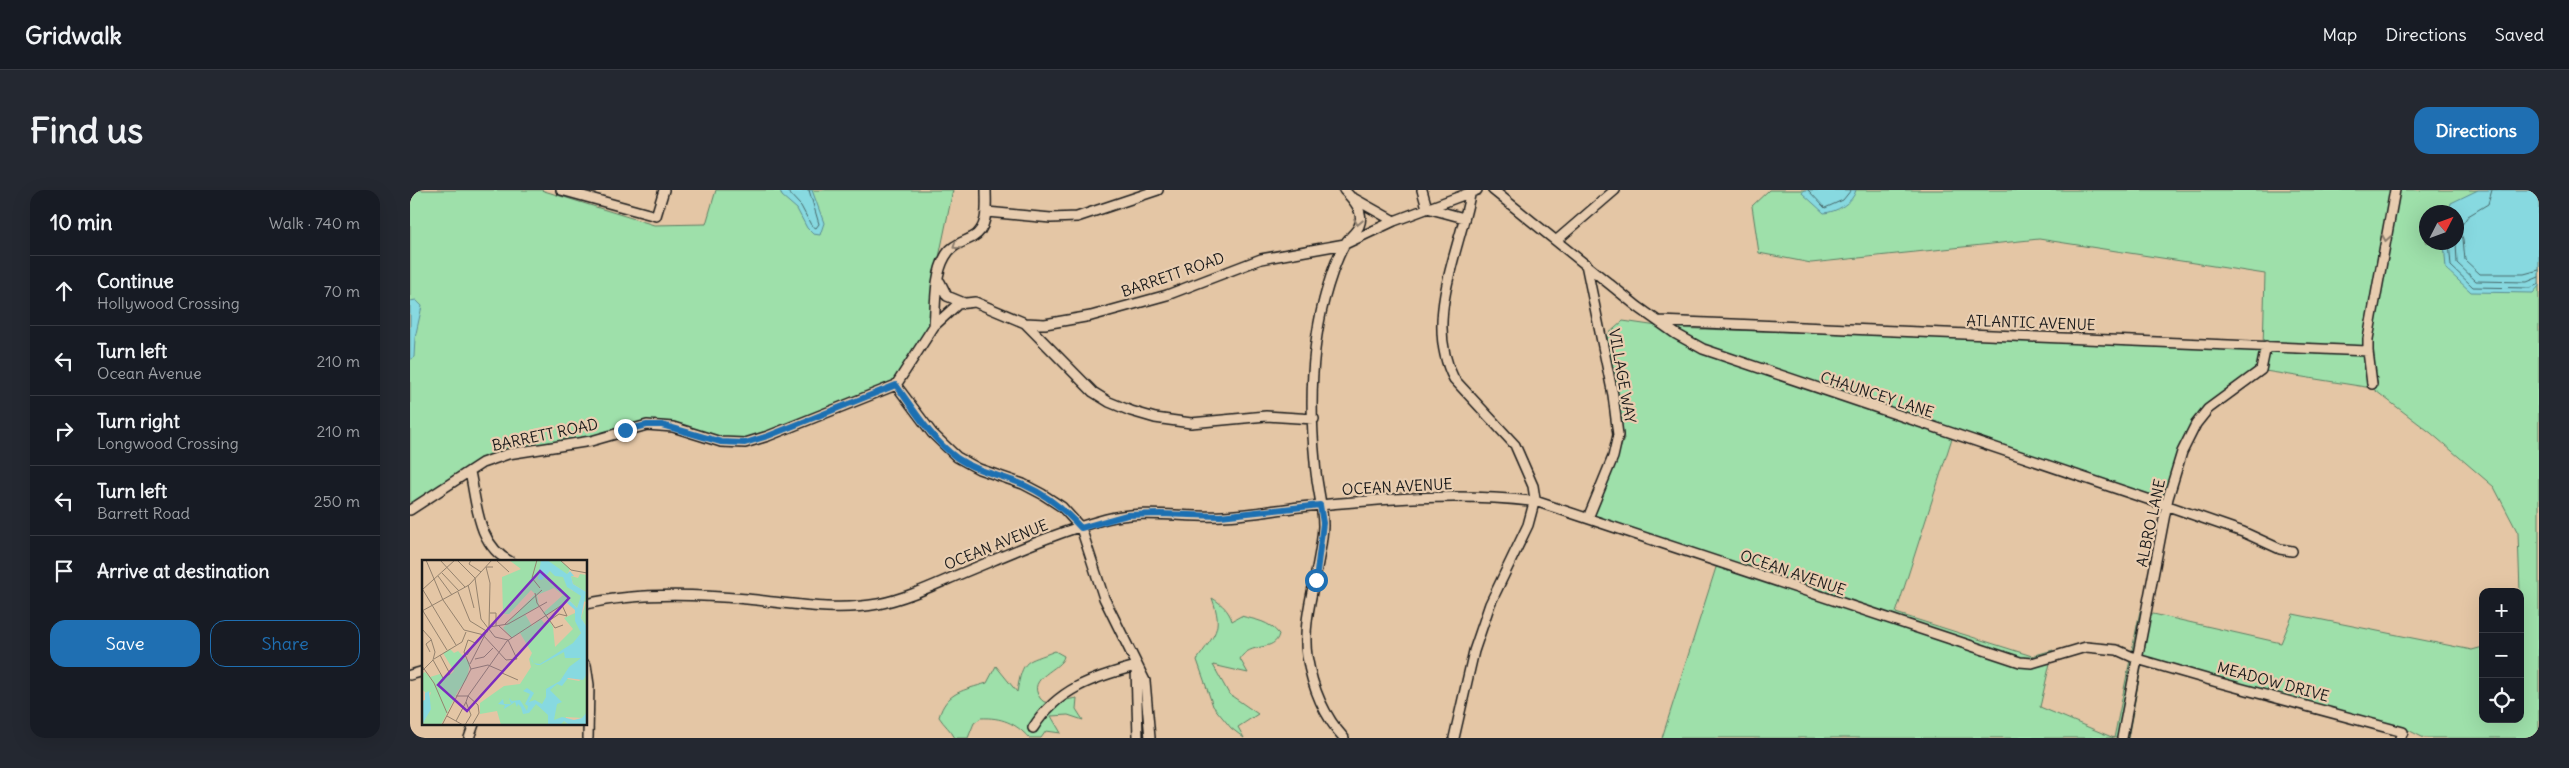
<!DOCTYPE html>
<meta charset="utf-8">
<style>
body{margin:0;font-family:Delius,sans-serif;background:#242831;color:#f1f3f6}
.controls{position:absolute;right:15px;bottom:15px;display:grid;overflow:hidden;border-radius:10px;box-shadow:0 5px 20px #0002}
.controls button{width:45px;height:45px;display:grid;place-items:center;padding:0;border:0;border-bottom:1px solid #363941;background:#171b24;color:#f1f3f6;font:25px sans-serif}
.compass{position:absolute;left:2009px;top:15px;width:45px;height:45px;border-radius:50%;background:#171b24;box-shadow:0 5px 20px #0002;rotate:48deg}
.stop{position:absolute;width:15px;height:15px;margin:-11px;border:4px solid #1f6fb2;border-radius:50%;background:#fff}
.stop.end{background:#1f6fb2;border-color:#fff;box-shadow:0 1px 5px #0008}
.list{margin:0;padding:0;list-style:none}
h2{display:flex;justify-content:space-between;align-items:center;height:65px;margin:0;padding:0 20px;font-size:21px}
h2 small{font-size:16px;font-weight:400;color:#9ea1a6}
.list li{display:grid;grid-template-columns:32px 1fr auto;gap:15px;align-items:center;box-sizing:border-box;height:70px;padding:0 20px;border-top:1px solid #363941}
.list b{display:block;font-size:19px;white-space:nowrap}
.list p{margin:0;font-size:16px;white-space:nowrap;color:#9ea1a6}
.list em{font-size:16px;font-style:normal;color:#9ea1a6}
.actions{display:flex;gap:10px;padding:15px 20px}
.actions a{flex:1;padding:11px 0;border:1px solid #1f6fb2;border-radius:15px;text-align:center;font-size:18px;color:#1f6fb2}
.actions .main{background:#1f6fb2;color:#fff}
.icon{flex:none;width:28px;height:28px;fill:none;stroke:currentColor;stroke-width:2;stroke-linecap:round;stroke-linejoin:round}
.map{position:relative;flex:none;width:2129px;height:548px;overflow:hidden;border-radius:15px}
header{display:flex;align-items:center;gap:30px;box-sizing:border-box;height:70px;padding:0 25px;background:#171b24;border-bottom:1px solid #363941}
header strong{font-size:24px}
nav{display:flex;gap:28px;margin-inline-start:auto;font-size:18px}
.intro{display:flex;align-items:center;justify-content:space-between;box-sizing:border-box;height:120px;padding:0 30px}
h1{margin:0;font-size:35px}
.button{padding:12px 22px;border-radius:15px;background:#1f6fb2;color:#fff;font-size:18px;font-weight:700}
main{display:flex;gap:30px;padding:0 30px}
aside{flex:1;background:#171b24;border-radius:15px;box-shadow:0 5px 20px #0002}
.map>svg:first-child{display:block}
.green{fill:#9ee0aa;stroke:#5d7e63;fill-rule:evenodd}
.water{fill:#87d9e0;stroke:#5c8d92}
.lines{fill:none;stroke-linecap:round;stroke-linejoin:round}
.shore{stroke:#47686a;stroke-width:1}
.minor-casing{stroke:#1c1c1c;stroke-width:12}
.minor{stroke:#e8cdb0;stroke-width:9}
.oneway{stroke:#8c7d6d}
.route{stroke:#1f6fb2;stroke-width:6}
.labels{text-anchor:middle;stroke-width:4.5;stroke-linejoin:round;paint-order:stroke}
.street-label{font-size:15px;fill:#1c1c1c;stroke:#e8cdb0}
.inset-road{fill:none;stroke:#94826e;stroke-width:1}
.view{fill:#7b2cbf;fill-opacity:0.15;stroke:#7b2cbf;stroke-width:2.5}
.inset-edge{fill:none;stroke:#1c1c1c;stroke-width:2.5}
</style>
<header>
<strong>Gridwalk</strong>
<nav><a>Map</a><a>Directions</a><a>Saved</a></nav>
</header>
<div class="intro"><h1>Find us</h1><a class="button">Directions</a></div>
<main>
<aside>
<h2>10 min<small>Walk · 740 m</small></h2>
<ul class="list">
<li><svg class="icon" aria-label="ahead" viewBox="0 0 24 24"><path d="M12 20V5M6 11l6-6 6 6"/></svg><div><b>Continue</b><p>Hollywood Crossing</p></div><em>70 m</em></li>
<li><svg class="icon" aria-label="left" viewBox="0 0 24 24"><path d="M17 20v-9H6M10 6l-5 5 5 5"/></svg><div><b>Turn left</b><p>Ocean Avenue</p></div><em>210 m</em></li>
<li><svg class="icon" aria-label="right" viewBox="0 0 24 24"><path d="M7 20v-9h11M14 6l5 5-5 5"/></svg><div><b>Turn right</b><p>Longwood Crossing</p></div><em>210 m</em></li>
<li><svg class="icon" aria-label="left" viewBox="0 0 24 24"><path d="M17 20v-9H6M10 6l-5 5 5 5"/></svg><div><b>Turn left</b><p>Barrett Road</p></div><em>250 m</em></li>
<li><svg class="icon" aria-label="arrive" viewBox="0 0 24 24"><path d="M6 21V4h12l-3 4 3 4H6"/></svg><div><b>Arrive at destination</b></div></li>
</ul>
<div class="actions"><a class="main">Save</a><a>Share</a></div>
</aside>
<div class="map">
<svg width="2129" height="548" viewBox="0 0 2129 548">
<rect width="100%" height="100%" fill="#e4c6a5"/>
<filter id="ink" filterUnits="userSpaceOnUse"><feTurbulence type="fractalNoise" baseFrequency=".02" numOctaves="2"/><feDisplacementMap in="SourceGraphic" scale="10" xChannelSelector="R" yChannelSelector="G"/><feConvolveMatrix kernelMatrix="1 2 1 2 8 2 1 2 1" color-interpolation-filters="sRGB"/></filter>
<g filter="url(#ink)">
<path class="green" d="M0 0H131L244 35 296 34 306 0H543L528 72 521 128 510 160 483 193 335 253 252 235 84 269 0 320Z
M1359 0H2129V548H2014L1998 540 1733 468 1718 548H1704L1730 421 1871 453 1883 424 2062 460 2073 457V529H2110V402L2108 343 2084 297 2021 243 1962 198 1855 181 1784 232 1756 314 1543 245 1486 423 1622 466 1643 460 1630 517 1704 548H1252L1309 368 1183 327 1214 249 1197 145 1213 131 1261 138 1853 158 1855 84 1629 49 1401 73 1349 63 1342 16ZM2016 22H2046V52H2016Z
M802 408C812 414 819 421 822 431L831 426C846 430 859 431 869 444 865 463 840 451 830 469L838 483 803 475 819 504 848 524 828 537 834 548 821 538 803 516 787 470C804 444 814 441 802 408Z
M645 461 654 466C652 480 615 487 630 508 632 511 635 513 640 513 648 513 658 509 667 508L666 519 673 530 658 525 641 526 651 543 636 541 631 548H619C606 533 591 527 571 528L564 533 558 548H545C541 540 534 535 529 527 536 502 554 500 577 493L586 476 607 502C613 467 616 473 645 461Z"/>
<path class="water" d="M370 0H402L414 33 410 45 403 44 397 38 387 19 372 6Z
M1394 0H1446C1443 13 1426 22 1414 23L1392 3Z
M2068 0H2129V96L2123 103 2061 102 2036 79 2034 53 2046 52V22H2039L2041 13Z
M6 110 12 116 5 148 4 167 0 170V111Z"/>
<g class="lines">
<path class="shore" d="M376 0 391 16 401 35 406 38 409 34 399 0
M1398 0 1415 18 1433 10 1441 0
M2082 0 2078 14 2058 26 2049 39 2053 49 2055 70 2070 84H2114L2129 80
M2039 52 2041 76 2063 97 2120 98 2129 94
M2046 52 2047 73 2066 91 2117 92 2129 87"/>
<g class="minor-casing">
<path id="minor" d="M151 0 246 26 254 0
M934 0C943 9 955 22 949 36 946 43 939 47 935 54 927 66 918 95 914 110 901 161 900 220 905 272 906 293 913 315 913 336 911 380 891 424 897 466 902 496 914 526 934 548
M1012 0 1017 18
M1083 0 1228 117 1266 144 1293 159 1758 316 1833 342 1870 359 1882 361
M943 8 984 31
M1017 18 1054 28
M577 22 641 28 667 27 748 0
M1147 50 1205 0
M1176 74 1203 205 1208 245 1203 267 1178 328
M530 92 537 106 554 113
M1249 131 1958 161 1962 194
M615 133 683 202 699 212 721 221 745 228 781 233 856 226 904 229
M524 136C526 115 524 86 535 67 541 55 552 53 563 47 579 38 576 15 576 0
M1958 161V149L1985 0
M486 195 524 136 548 114 565 112 615 133 635 134 681 126 757 105 851 69 935 54 984 31 1067 0
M486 195 522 243 547 267 569 279 613 294 632 304 652 317 671 338 694 408 735 491 740 548
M60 282C67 314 67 355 101 372
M0 320 72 273 98 264 181 251 237 235 263 237 311 252 335 253 358 246 486 195
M176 414C227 402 285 404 337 409 380 413 424 422 468 414 498 408 526 394 555 382 601 363 647 342 696 329 735 319 773 328 813 326 838 325 864 320 890 317 968 309 1050 302 1128 312L1610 472 1622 473 1676 457 1707 460 1727 469 1807 492 1993 542 1990 548
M176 475 179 495 178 548
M726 477 728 548
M0 485 14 481
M623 538C647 499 684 487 726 476
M59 548 64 534
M1044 548 1064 461 1080 414 1118 335 1125 309 1123 296 1105 255 1044 189C1013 130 1050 61 1061 0
M1712 548 1758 308 1772 262 1786 234 1798 219 1851 180 1856 156"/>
</g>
<use href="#minor" class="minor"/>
</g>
<defs><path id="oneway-chevron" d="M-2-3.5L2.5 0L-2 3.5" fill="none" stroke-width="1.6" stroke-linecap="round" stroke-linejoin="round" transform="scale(1.25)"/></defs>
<g class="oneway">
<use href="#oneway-chevron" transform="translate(948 32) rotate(101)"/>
<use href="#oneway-chevron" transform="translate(1976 48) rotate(100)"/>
<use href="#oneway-chevron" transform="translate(546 56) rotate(145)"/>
</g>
</g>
<g class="lines" filter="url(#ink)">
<path class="route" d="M215 240 237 235H252L311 252 335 253 358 246 486 195C504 220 522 250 547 268 567 282 592 285 614 295 637 305 654 319 671 338L717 325 750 324 810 326 910 315 913 333 906 390"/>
</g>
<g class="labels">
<g class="street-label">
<text transform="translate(763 85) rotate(-19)" y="5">BARRETT ROAD</text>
<text transform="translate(1621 133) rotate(2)" y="5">ATLANTIC AVENUE</text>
<text transform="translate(1212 186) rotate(80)" y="5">VILLAGE WAY</text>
<text transform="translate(1467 205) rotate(18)" y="5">CHAUNCEY LANE</text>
<text transform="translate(135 245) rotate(-12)" y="5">BARRETT ROAD</text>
<text transform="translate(987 297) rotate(-3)" y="5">OCEAN AVENUE</text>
<text transform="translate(1741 333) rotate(-78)" y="5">ALBRO LANE</text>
<text transform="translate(586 355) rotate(-22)" y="5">OCEAN AVENUE</text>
<text transform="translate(1383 383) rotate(19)" y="5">OCEAN AVENUE</text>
<text transform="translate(1863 492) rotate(15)" y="5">MEADOW DRIVE</text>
</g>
</g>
<g transform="translate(12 370)">
<rect width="165" height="165" fill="#e4c6a5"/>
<path d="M87 0H138L148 9 143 19 149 30 157 33 164 32 151 24 149 16 156 18 158 14 165 15V67L159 58 164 42 158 40 155 48 148 41 124 55 131 67 133 87 151 69 142 58 153 53 159 73 144 98H159L140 118 157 121 165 114V152L161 158 144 157 142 161 147 165H79L75 151 58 154V143L82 126 98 124 109 107 107 99 110 93 98 73 90 78 81 68 113 34 109 30 87 54H81L80 17 99 9ZM132 28 141 35 121 53 127 61 122 63 119 59 110 66 103 54 117 46 115 35ZM28 89 32 93 36 91 48 103 45 119 36 131 19 165H0L9 148 6 142 9 132 5 134 0 129V114L3 112 8 117 18 114 21 118 29 114 32 111 21 93Z" fill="#9ee0aa" fill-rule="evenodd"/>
<path d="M119 0H125L145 14 148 11 152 16H149L151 24 164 32 159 58 165 67V114L161 120 146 118 140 126 135 124 128 130 140 142 135 144 132 160 140 157 152 160 160 158 165 152V165H147L142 161 138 165H126V155L114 144 107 153 101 154 99 147 96 144 95 147 93 142 82 149 83 145 76 144 81 139 82 144H89L87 138 90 141 98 140 105 151 106 146 103 144 108 134 101 131 105 128 112 133 107 142 113 140 120 144 124 137V129L138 121 147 107 159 98H143L142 92 118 105H115L110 102 109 96 111 103 118 104 151 83 159 73 153 61V50L145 43 148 41 155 48 159 36 145 27 141 17 133 16 128 11 120 20 116 19ZM7 131 9 149 0 165V141L3 140V133Z" fill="#87d9e0"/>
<path class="inset-road" d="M4 0 21 40 42 70 62 75M18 0 43 27M35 0 53 18 59 59 73 77 86 80 95 99 84 100 61 75M49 0 47 4 59 12M74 0 87 12M115 0 110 18 118 28M138 0 149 10 165 13M20 13 37 31M16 16 30 35M46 25 52 48M0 30 33 0M1 30 34 85M36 32 48 61 66 72M113 33 115 43 133 68 141 65M0 51 47 25 70 0M1 51 25 90M68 53H74V66M128 60 137 54 145 56M83 64 120 30M77 66 90 78M67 67 86 64 125 42M0 69 9 79 13 92 11 100 0 111M49 81 46 80 42 92 49 109M8 92 4 84 9 80M45 95 53 83 49 81M12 99 40 82 44 72M53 99 62 97 71 88M11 100 21 118 28 114 18 95M48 104 67 67 68 23 64 7H71M0 106 12 123 25 153M49 109 66 105 82 112M80 113 96 120M34 136H46L56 145 57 153 50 165M25 156 41 165M34 161 44 142M20 165 49 109M43 165 49 155 44 142 46 136 85 81 140 45 145 56"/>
<path class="view" d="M118 11 147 38 45 151 16 125Z"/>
<rect width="165" height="165" class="inset-edge"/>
</g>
</svg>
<div class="controls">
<button>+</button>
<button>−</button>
<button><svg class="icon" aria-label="locate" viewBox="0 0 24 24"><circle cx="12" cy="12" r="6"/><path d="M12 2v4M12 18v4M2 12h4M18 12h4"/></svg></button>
</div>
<svg class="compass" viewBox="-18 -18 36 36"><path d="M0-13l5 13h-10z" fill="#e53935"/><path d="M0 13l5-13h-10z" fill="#9ea1a6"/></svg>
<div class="stop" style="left:906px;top:390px"></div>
<div class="stop end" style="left:215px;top:240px"></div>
</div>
</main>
